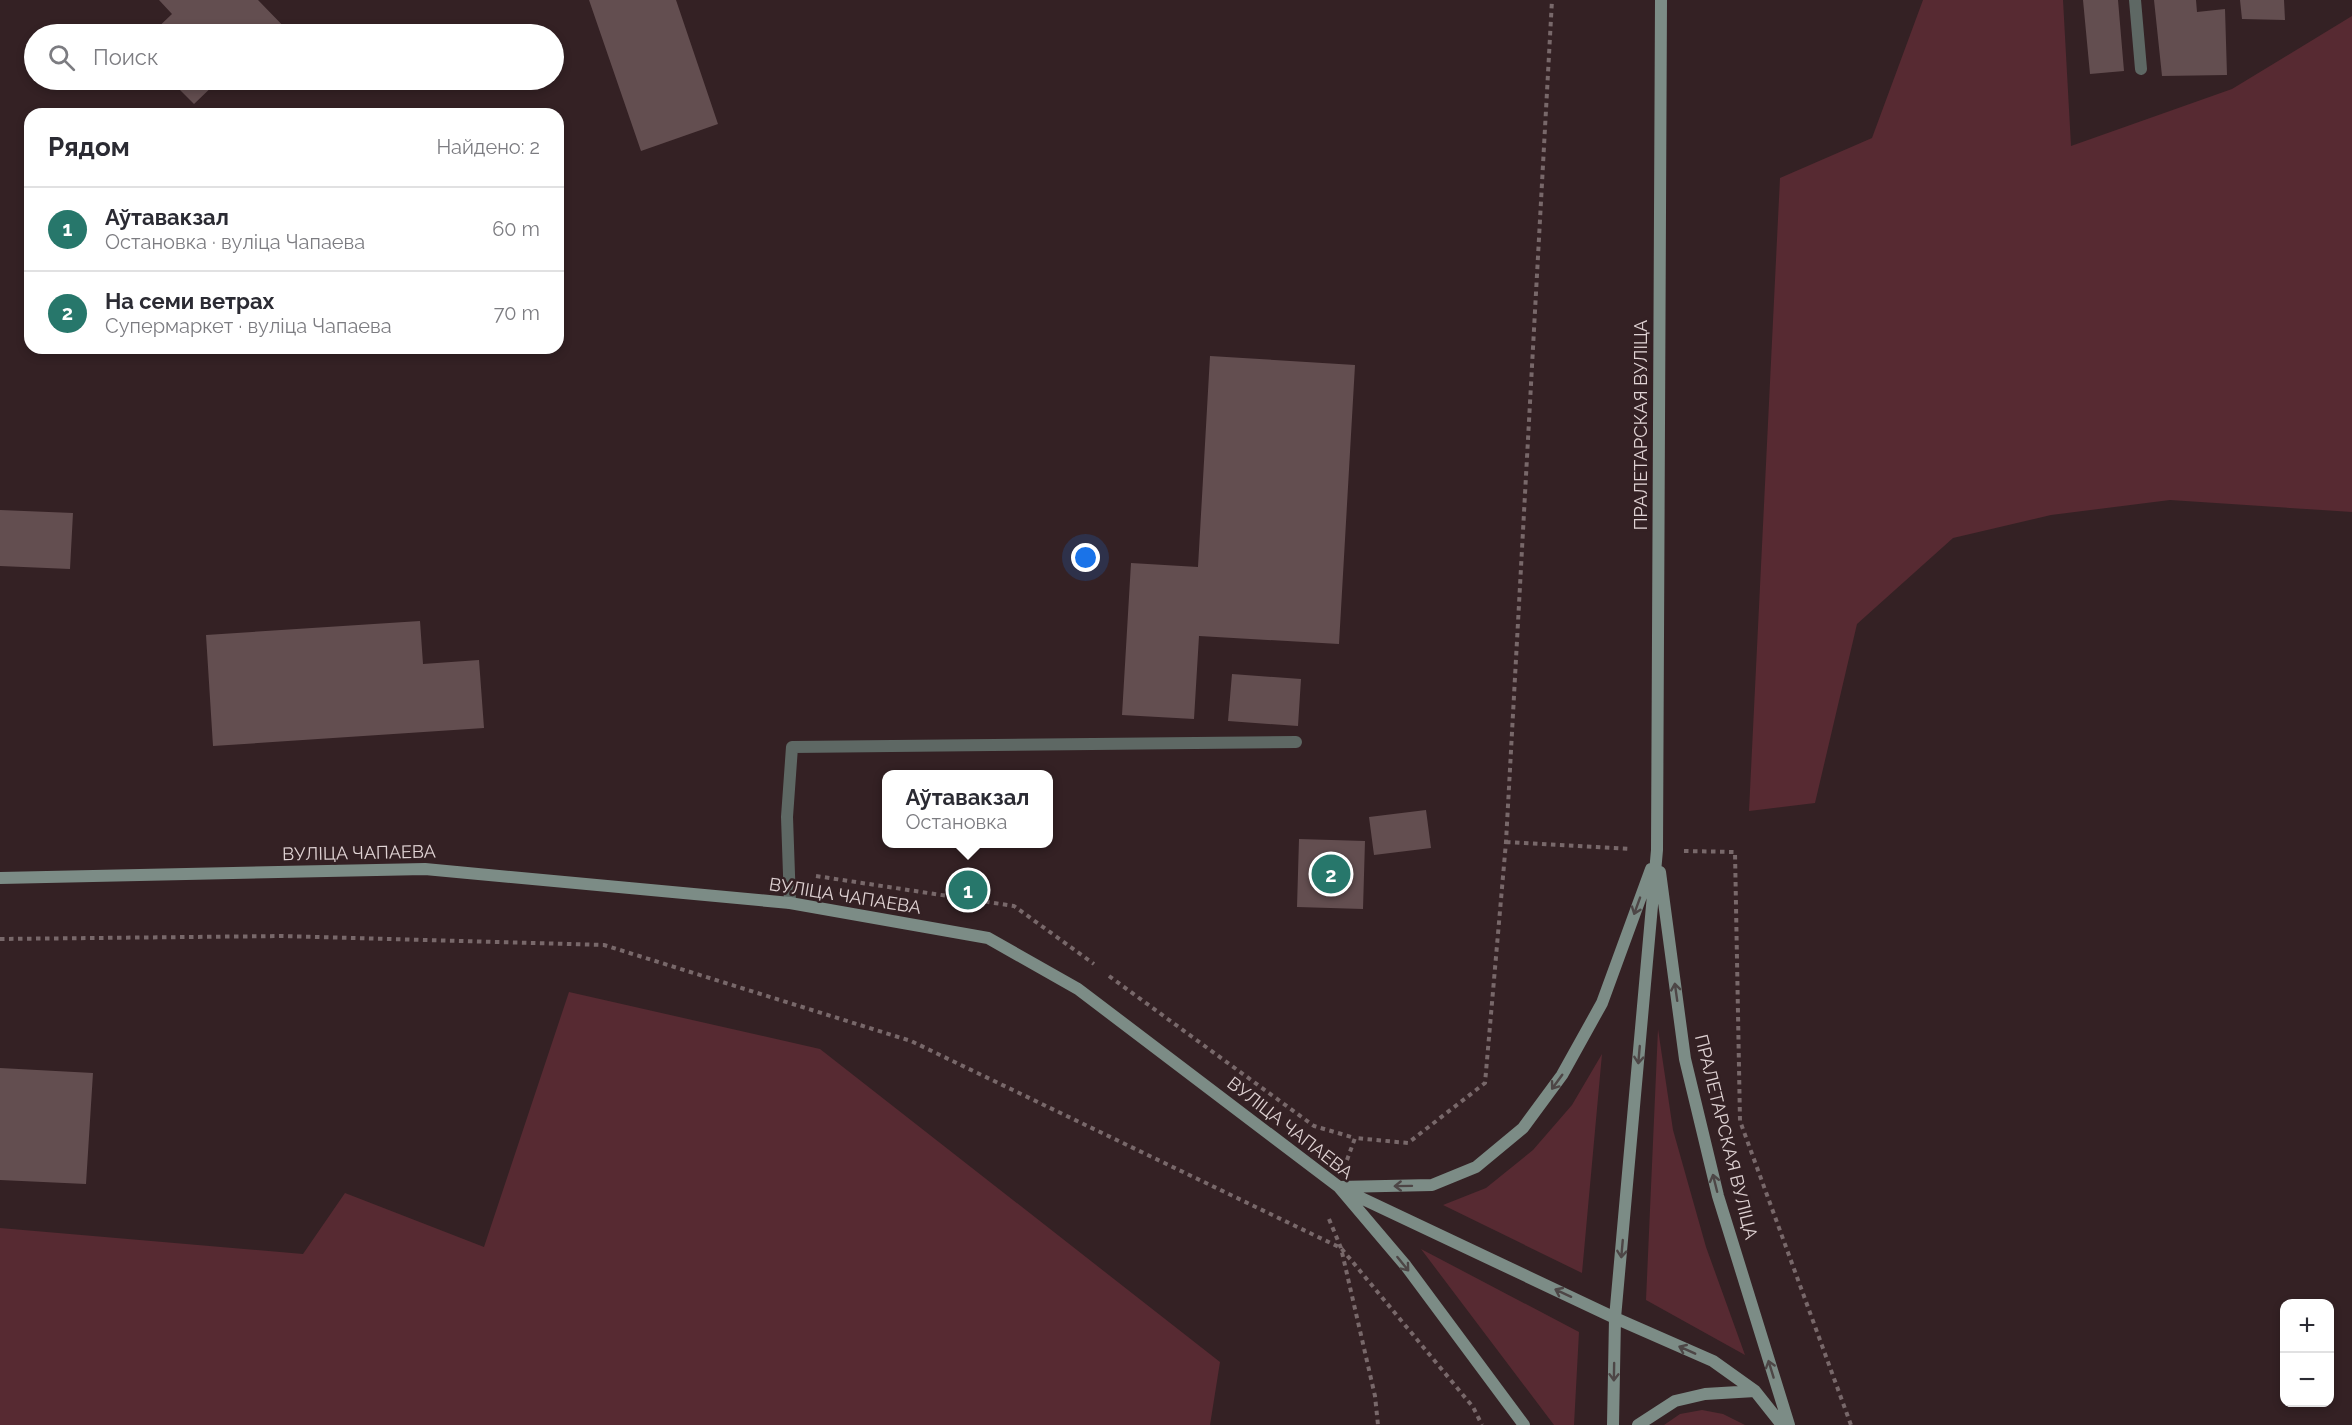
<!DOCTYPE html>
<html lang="ru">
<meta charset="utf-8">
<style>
body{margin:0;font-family:Raleway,sans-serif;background:#f2f2f3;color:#2b2b33}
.controls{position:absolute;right:18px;bottom:18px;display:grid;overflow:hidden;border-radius:12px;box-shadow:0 3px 9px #0003}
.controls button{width:54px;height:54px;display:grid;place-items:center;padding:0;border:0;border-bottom:2px solid #e1e1e2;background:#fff;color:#2b2b33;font:30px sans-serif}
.you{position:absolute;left:1086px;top:558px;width:21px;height:21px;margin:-15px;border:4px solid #fff;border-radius:50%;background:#1a73e8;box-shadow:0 0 0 9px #1a73e833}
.badge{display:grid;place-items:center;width:39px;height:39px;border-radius:50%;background:#27776b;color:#fff;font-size:20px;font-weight:700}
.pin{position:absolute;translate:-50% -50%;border:3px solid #fff;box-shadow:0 2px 6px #0006}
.popup{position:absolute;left:882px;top:770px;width:171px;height:78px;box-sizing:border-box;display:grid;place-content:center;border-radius:12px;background:#fff;filter:drop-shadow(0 2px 4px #0005);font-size:20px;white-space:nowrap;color:#7c7c81}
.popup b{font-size:22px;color:#2b2b33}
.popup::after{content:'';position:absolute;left:50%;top:100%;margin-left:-12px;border:12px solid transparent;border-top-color:#fff}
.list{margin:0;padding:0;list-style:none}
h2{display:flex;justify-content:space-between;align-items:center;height:78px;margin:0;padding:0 24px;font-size:26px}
h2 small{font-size:20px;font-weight:400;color:#7c7c81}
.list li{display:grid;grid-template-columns:39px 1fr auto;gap:18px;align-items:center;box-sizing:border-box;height:84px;padding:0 24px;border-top:2px solid #e1e1e2}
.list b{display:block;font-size:22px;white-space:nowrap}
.list p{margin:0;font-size:20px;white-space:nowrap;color:#7c7c81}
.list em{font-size:20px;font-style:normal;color:#7c7c81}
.icon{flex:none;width:33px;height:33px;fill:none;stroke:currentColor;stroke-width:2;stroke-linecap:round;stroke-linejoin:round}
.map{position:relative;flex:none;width:2352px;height:1425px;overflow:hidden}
.search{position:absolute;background:#fff;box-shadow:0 3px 9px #0003;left:24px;top:24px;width:540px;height:66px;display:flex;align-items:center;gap:15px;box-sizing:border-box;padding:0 21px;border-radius:33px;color:#7c7c81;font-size:22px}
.panel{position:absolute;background:#fff;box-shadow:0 3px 9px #0003;left:24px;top:108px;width:540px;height:246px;border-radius:18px}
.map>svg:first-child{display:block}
.green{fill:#572a32}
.building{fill:#634e50}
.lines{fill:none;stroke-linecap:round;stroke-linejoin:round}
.path{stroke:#78686a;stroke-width:4;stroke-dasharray:4.5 4.5;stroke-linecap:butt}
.lane{stroke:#5e6864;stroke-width:12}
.secondary{stroke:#7c8c86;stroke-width:12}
.oneway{stroke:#4d4646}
.labels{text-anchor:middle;stroke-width:5;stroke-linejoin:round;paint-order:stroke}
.street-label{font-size:18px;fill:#e0d3d4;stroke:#342124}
</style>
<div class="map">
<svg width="2352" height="1425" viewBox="0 0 2352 1425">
<rect width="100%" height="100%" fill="#342124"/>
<path class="green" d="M1923 0H2063L2071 146 2232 89 2352 16V512L2170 500 2051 515 1953 538 1857 624 1815 803 1749 811 1780 178 1872 138Z
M569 992 820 1049 1220 1362 1210 1425H0V1228L303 1254 345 1193 484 1247Z
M1658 1029 1673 1130 1706 1247 1745 1355 1646 1300Z
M1602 1054 1582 1273 1443 1205 1486 1188 1533 1150 1572 1105Z
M1421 1249 1579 1332 1574 1425H1554Z
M1702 1410 1723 1414 1745 1425H1664L1680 1414Z"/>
<path class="building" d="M159 0H258L291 34H151L172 14Z
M589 0H676L718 124 641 151Z
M2083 0H2118L2124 71 2090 74Z
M2154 0H2196L2197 12 2225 9 2227 75 2162 76Z
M2240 0H2284L2285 20 2242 19Z
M170 80H219L194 104Z
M1210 356 1355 365 1339 644 1199 636 1194 719 1122 715 1131 563 1198 567Z
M0 510 73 513 70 569 0 566Z
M420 621 423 664 479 660 484 728 213 746 206 635Z
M1232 674 1301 679 1298 726 1228 721Z
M1426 810 1431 848 1374 855 1369 817Z
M1299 839 1365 841 1363 909 1297 907Z
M0 1068 93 1073 86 1184 0 1180Z"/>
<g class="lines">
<path class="path" d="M1506 842 1631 849
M1684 851 1735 852 1740 1121 1851 1425
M816 876 1014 906 1094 964
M0 939 283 936 604 945 911 1041 1341 1248 1473 1407 1482 1425
M1109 976 1314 1126 1355 1138
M1347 1160 1355 1138 1408 1143 1485 1083 1506 842 1552 0
M1329 1219 1341 1248 1375 1396 1378 1425"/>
<path class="lane" d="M2135 0 2141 69
M790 903 787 817 792 747 1296 742"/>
<path class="secondary" d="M1660 872 1685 1059 1718 1196 1789 1425
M0 878 425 869 790 903 988 938 1078 989 1339 1187 1406 1266 1524 1425
M1339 1187 1432 1185 1476 1167 1523 1128 1562 1075 1602 1003 1651 869
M1342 1189 1615 1318 1713 1361 1755 1391 1782 1425
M1613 1425 1615 1318 1657 850 1661 0
M1638 1425 1675 1401 1705 1394 1755 1391"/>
</g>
<defs><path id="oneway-shaft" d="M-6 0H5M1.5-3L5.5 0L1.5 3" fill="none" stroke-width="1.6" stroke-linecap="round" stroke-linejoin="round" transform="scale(1.5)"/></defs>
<g class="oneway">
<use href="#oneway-shaft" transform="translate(1637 906) rotate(110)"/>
<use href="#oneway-shaft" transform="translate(1676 992) rotate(-98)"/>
<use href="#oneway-shaft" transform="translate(1639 1055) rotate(95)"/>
<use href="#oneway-shaft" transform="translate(1557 1082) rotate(126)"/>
<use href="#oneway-shaft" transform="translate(1715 1183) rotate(-104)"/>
<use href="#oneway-shaft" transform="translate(1403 1186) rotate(179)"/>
<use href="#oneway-shaft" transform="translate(1622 1249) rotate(95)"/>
<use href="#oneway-shaft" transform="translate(1403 1264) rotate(51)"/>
<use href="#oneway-shaft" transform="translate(1563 1293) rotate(-155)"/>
<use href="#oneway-shaft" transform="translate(1687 1350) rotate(-156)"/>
<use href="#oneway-shaft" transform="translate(1771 1369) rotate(-107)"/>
<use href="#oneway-shaft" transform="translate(1614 1372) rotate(91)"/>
</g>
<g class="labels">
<g class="street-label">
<text transform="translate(1641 425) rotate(-90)" y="6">ПРАЛЕТАРСКАЯ ВУЛІЦА</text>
<text transform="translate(359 853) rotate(-1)" y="6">ВУЛІЦА ЧАПАЕВА</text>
<text transform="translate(845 896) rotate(9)" y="6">ВУЛІЦА ЧАПАЕВА</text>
<text transform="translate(1290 1128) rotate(38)" y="6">ВУЛІЦА ЧАПАЕВА</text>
<text transform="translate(1726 1137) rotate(76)" y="6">ПРАЛЕТАРСКАЯ ВУЛІЦА</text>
</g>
</g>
</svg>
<div class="controls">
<button>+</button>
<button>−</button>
</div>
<div class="you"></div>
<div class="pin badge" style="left:968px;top:890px">1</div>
<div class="popup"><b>Аўтавакзал</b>Остановка</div>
<div class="pin badge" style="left:1331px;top:874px">2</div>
<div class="search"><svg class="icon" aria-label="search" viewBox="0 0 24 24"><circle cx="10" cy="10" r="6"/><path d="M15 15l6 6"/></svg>Поиск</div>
<section class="panel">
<h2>Рядом<small>Найдено: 2</small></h2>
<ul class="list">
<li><span class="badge">1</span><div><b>Аўтавакзал</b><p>Остановка · вуліца Чапаева</p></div><em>60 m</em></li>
<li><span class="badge">2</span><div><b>На семи ветрах</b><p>Супермаркет · вуліца Чапаева</p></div><em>70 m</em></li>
</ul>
</section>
</div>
